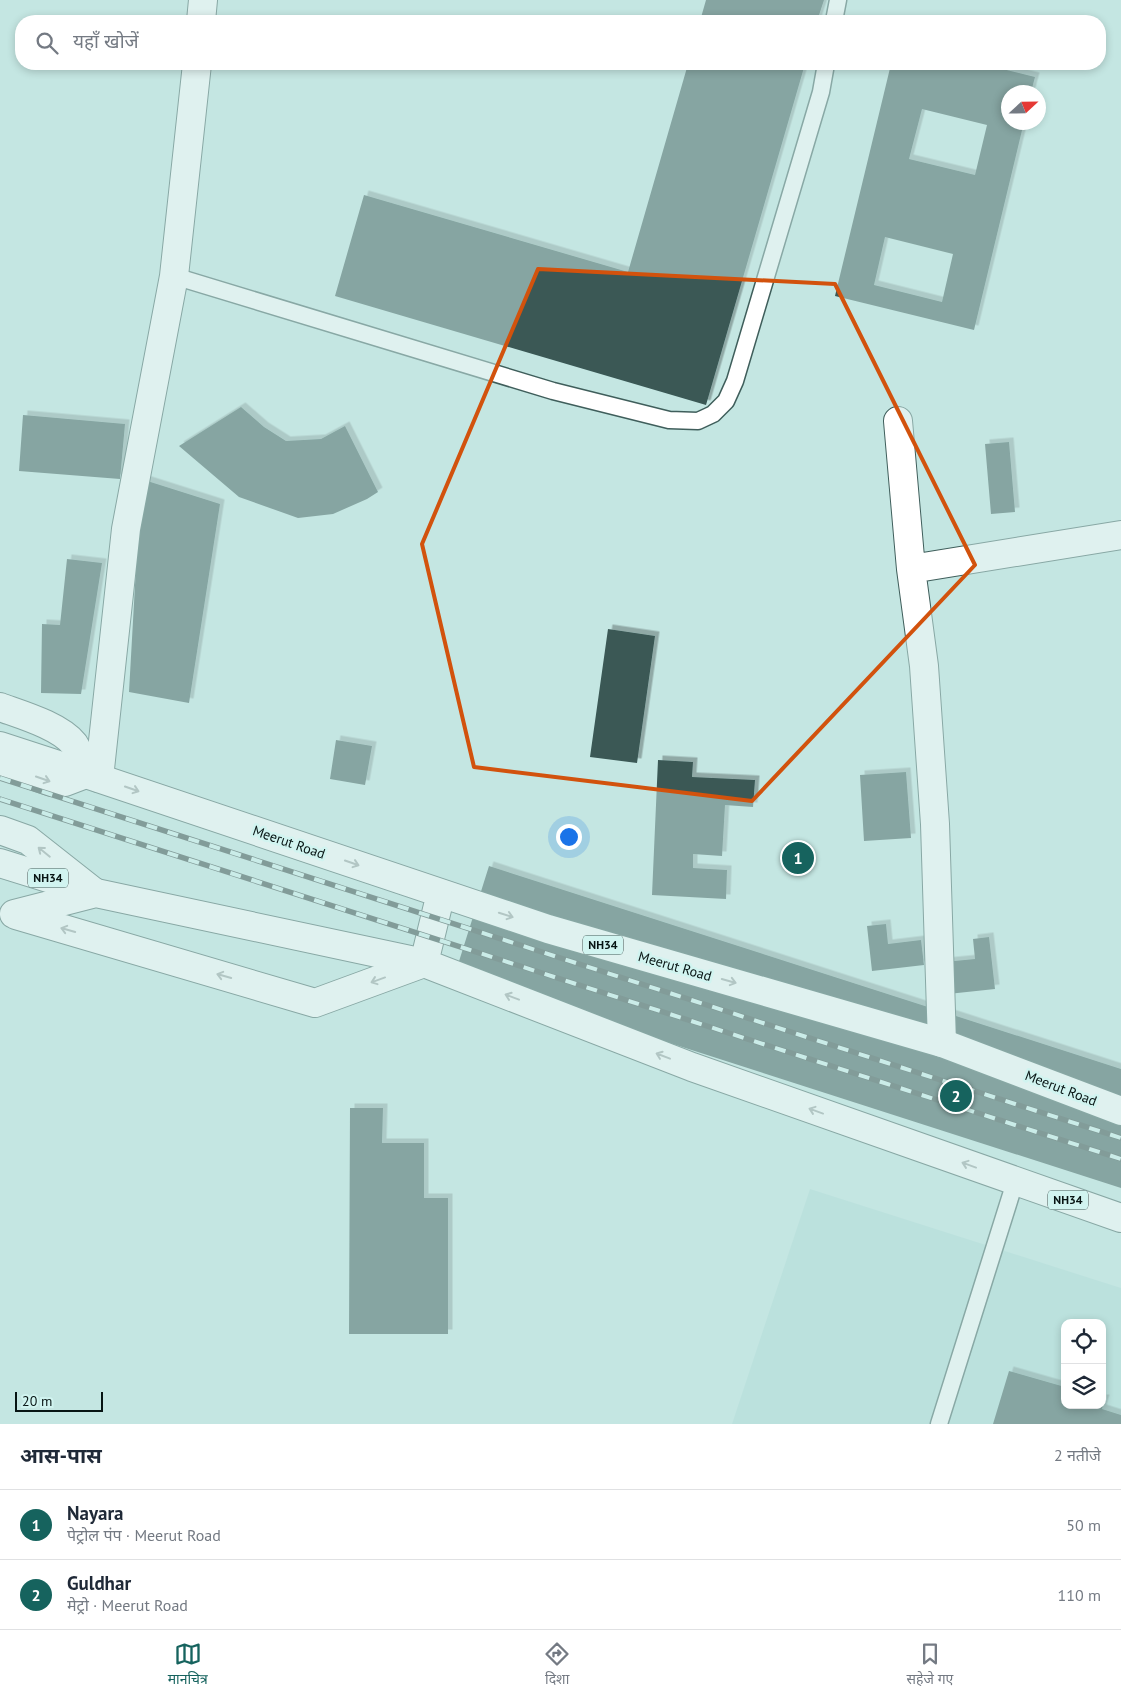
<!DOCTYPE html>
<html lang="hi">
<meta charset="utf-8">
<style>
body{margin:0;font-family:"PT Sans","Noto Sans Devanagari",sans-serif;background:#f6f6f7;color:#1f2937}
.controls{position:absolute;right:15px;bottom:15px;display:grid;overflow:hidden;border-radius:10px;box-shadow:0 2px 8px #0003}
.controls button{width:45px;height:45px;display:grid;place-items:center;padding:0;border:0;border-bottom:1px solid #e0e1e3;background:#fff;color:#1f2937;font:25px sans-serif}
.compass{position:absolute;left:1001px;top:85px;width:45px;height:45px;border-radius:50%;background:#fff;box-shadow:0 2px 8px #0003;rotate:68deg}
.scale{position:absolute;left:15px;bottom:12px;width:88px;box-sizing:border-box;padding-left:5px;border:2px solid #071413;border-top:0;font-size:14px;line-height:18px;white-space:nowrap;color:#071413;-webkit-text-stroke:4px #d1f4f0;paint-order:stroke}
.you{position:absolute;left:568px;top:836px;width:18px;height:18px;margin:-12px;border:4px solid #fff;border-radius:50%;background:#1a73e8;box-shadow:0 0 0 8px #1a73e833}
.badge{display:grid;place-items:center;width:32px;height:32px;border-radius:50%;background:#16635e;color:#fff;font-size:16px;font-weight:700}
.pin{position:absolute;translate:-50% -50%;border:2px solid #fff;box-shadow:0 1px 5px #0006}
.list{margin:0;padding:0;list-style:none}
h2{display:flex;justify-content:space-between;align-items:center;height:65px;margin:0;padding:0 20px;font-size:21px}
h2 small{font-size:16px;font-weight:400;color:#747a83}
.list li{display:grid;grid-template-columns:32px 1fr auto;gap:15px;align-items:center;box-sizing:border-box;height:70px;padding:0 20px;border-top:1px solid #e0e1e3}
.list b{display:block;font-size:19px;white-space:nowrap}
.list p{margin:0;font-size:16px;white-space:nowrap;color:#747a83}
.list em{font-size:16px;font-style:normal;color:#747a83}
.icon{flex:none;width:28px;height:28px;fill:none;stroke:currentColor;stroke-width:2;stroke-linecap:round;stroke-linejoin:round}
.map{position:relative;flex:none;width:1121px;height:1424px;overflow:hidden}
.search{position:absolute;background:#fff;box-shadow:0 2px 8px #0003;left:15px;right:15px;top:15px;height:55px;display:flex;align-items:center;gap:12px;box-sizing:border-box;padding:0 18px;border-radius:20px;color:#747a83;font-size:19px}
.sheet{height:205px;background:#fff}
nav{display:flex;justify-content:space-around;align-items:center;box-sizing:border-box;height:70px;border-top:1px solid #e0e1e3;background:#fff;font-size:14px;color:#747a83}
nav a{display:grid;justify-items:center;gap:2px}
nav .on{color:#16635e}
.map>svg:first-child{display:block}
.built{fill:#b0dcd8;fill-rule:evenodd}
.building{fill:#3a5855;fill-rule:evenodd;filter:url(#shadow)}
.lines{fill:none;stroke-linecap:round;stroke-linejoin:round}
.service-casing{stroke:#3f5e5b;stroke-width:19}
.minor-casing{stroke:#3f5e5b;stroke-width:30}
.tertiary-casing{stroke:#3f5e5b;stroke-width:30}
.primary-casing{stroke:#3f5e5b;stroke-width:30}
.trunk-casing{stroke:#3f5e5b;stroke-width:30}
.service{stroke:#fff;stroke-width:16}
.minor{stroke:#fff;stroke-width:28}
.tertiary{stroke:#fff;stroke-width:28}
.primary{stroke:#fff;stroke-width:28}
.trunk{stroke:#fff;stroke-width:28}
.rail-casing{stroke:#324442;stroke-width:5.5}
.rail{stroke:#d1f4f0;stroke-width:4;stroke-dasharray:11;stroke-linecap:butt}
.oneway{stroke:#9ca1a1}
.marked{fill:none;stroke:#d2520d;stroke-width:4;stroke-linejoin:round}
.labels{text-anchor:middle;stroke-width:5;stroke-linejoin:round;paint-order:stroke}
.shield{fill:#d1f4f0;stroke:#445755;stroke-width:1}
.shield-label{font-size:12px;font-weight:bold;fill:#071413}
.street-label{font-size:14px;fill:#071413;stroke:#d1f4f0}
</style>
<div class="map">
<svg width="1121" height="1424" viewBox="0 0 1121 1424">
<defs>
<filter id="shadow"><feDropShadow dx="4.5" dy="-4.5" stdDeviation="0" flood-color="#0004"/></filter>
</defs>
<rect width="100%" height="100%" fill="#c4e6e2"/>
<path class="built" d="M810 1189 1121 1288V1424H732ZM1065 1323H1102V1405H1065Z"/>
<path class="building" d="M706 0H824L817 21H700Z
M688 64H805L706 405 335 296 364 195 628 272Z
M891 64H982L1035 77 1031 92H1008V122H1024L974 330 835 296ZM922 109 987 125 975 175 909 159ZM885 237 953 254 942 302 874 285Z
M241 407 264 427 286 441 321 439 345 426 378 492 367 499 333 514 298 518 239 497 179 446Z
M23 415 125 424 120 479 19 471Z
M1009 442 1015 512 991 514 985 444Z
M141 479 220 504 189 703 129 692Z
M67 559 102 563 81 694 41 693 42 624 60 625Z
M608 629 655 636 637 763 590 757Z
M336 740 372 746 365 785 330 779Z
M658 760 693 762 692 777 755 780 753 807 725 805 722 856 693 854V868L727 870 726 899 652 895Z
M906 772 911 838 864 841 860 775Z
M489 866 1121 1069V1188L455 974Z
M886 924 888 944 921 940 924 965 872 971 867 926Z
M989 937 995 989 948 994 944 962 975 959 973 939Z
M350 1108H383L382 1143H424V1198H448V1334H349Z
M1009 1371 1065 1387V1405H1102V1399H1105L1102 1409 1121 1415V1424H993Z"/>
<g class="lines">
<g class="service-casing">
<path id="service" d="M834 21 838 0
M174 276 553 391 669 420 698 421 713 414 726 401 735 381 821 92 826 64
M939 1424 1015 1182"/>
</g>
<g class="minor-casing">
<path id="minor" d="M201 21 203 0
M898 421 911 569 924 666 935 824 942 1043
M911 569 1121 535
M99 778 126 529 174 276 197 64"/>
</g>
<g class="tertiary-casing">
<path id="tertiary" d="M0 764 52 782H65L86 774
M0 830 28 840 94 892"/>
</g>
<g class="primary-casing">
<path id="primary" d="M0 746 86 774
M0 863 96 893"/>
</g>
<g class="trunk-casing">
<path id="trunk" d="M0 707C22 715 60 726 74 744 80 753 83 764 86 774L548 929 942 1043 1121 1111
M14 914 96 893 424 963 692 1067 1121 1218
M16 915 315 1003 424 963 441 893"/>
</g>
<use href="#service" class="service"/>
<use href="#minor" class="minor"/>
<use href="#tertiary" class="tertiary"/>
<use href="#primary" class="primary"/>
<use href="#trunk" class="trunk"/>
<g class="rail-casing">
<path id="rail" d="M0 778 1121 1138
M0 799 1121 1159"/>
</g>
<use href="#rail" class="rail"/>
</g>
<defs><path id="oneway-shaft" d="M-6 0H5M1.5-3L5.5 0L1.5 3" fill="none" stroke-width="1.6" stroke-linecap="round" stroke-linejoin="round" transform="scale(1.25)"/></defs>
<g class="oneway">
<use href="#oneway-shaft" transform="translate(43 779) rotate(19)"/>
<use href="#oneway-shaft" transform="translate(132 789) rotate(19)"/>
<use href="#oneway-shaft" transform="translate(44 852) rotate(-141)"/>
<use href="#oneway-shaft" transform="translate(352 863) rotate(19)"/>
<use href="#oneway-shaft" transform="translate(506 915) rotate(18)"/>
<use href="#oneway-shaft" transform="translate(68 930) rotate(-164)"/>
<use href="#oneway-shaft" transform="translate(224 976) rotate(-164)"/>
<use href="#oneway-shaft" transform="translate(378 980) rotate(160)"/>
<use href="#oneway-shaft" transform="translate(729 981) rotate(16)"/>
<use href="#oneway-shaft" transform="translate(512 997) rotate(-159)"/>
<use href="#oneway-shaft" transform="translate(663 1056) rotate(-159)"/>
<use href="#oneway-shaft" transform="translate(816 1111) rotate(-160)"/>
<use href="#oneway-shaft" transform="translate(969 1165) rotate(-160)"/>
</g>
<path d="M0 0H1121V1424H0ZM538 269 835 284 975 565 752 801 474 767 422 544Z" fill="#c4e6e2" fill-opacity=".55" fill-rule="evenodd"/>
<path class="marked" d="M538 269 835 284 975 565 752 801 474 767 422 544Z"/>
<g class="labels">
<g class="shield">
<rect x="28" y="868.5" width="40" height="19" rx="4"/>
<rect x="583" y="935.5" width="40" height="19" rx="4"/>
<rect x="1048" y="1190.5" width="40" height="19" rx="4"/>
</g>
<g class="shield-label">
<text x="48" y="882">NH34</text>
<text x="603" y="949">NH34</text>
<text x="1068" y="1204">NH34</text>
</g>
<g class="street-label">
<text transform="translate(289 842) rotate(19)" y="5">Meerut Road</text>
<text transform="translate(675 966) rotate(16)" y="5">Meerut Road</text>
<text transform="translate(1061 1088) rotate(21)" y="5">Meerut Road</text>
</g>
</g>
</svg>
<div class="controls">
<button><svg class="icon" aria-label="locate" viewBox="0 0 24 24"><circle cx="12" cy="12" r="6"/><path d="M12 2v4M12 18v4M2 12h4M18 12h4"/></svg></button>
<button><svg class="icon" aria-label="layers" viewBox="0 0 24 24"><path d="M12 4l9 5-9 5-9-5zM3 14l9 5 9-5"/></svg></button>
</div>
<svg class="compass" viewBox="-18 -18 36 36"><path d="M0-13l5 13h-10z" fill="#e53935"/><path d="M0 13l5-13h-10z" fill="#747a83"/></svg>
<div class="scale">20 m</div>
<div class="you"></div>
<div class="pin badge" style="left:798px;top:858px">1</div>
<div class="pin badge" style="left:956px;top:1096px">2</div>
<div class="search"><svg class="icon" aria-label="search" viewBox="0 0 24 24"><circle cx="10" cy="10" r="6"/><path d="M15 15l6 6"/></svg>यहाँ खोजें</div>
</div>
<section class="sheet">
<h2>आस-पास<small>2 नतीजे</small></h2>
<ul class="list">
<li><span class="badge">1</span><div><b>Nayara</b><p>पेट्रोल पंप · Meerut Road</p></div><em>50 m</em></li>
<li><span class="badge">2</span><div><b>Guldhar</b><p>मेट्रो · Meerut Road</p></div><em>110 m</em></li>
</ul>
</section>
<nav>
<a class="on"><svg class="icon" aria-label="map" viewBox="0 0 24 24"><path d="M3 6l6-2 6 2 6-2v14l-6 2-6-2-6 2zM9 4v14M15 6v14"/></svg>मानचित्र</a>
<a><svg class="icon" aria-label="directions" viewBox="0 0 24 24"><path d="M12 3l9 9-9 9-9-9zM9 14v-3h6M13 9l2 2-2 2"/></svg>दिशा</a>
<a><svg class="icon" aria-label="saved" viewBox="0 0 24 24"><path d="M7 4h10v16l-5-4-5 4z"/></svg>सहेजे गए</a>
</nav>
